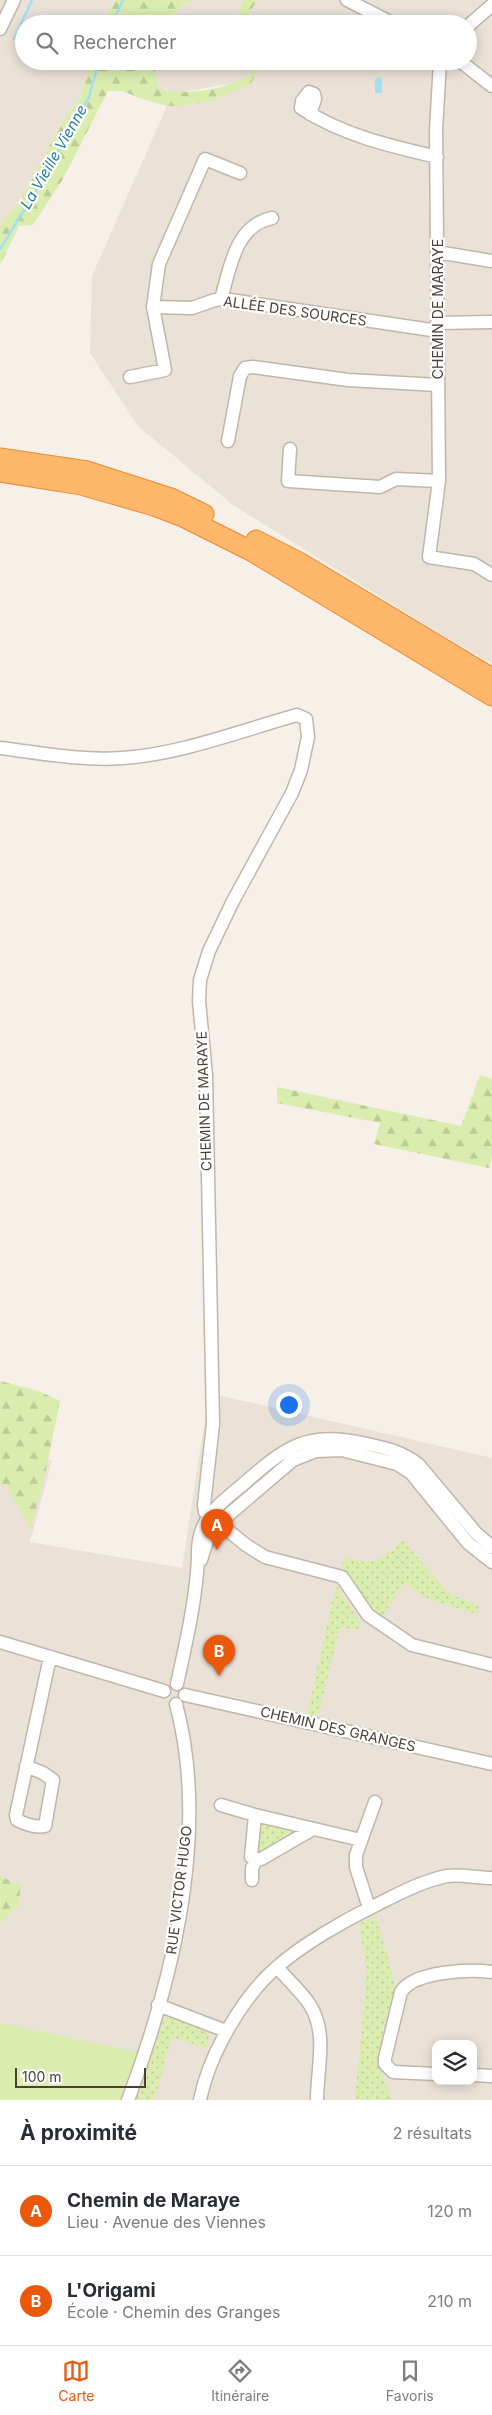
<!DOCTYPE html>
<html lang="fr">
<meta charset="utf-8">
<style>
body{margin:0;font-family:Inter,sans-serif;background:#f2f2f3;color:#2b2b33}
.controls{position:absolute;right:15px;bottom:15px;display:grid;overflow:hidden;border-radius:10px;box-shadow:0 2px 12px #0003}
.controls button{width:45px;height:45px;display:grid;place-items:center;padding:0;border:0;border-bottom:1px solid #e1e1e2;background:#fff;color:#2b2b33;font:25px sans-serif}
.scale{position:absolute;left:15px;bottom:12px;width:131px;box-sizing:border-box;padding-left:5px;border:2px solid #4a4037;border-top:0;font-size:14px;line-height:18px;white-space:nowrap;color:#4a4037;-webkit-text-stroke:4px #fff;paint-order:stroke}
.you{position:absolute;left:288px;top:1404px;width:18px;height:18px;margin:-12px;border:4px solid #fff;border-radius:50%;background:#1a73e8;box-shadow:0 0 0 8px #1a73e833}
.badge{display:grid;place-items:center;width:32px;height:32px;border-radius:50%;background:#ea580c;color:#fff;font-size:16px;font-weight:700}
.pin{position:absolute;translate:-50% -41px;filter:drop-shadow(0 1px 2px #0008)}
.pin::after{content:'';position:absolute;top:26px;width:18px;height:15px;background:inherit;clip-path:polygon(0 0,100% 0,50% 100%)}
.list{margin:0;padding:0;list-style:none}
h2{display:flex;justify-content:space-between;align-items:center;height:65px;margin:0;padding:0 20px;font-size:21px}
h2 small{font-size:16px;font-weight:400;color:#7c7c81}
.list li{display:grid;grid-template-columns:32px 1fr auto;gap:15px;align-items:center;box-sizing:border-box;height:90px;padding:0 20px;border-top:1px solid #e1e1e2}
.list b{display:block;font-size:19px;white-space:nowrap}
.list p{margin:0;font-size:16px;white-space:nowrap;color:#7c7c81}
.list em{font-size:16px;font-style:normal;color:#7c7c81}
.icon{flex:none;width:28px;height:28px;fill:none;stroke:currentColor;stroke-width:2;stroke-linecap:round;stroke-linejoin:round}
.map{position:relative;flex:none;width:492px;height:2100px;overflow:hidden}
.search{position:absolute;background:#fff;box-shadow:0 2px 12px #0003;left:15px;right:15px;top:15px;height:55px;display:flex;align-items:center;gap:12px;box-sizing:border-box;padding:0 18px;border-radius:28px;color:#7c7c81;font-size:19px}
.sheet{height:245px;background:#fff}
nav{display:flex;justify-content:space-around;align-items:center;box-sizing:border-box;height:70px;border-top:1px solid #e1e1e2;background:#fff;font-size:14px;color:#7c7c81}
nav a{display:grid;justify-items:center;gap:2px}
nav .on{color:#ea580c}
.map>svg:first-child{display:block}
.residential{fill:#eae1d7;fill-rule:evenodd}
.grass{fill:url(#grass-dots)}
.forest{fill:url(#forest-firs)}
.park{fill:#daedaf}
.water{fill:#a2e0f6}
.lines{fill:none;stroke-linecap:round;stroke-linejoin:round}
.stream{stroke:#a2e0f6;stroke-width:2.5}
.minor-casing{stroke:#c2b6ab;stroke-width:15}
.highway-casing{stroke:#e98a2f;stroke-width:21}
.minor{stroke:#fff;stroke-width:12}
.highway{stroke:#ffb86b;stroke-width:19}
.labels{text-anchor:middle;stroke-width:4.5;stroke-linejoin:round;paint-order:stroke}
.street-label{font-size:14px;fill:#4a4037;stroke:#fff}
.water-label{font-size:15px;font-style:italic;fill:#227b9c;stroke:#fff}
</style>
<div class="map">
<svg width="492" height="2100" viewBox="0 0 492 2100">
<defs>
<pattern id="grass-dots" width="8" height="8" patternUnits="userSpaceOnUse" patternTransform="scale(1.25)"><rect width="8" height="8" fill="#daedaf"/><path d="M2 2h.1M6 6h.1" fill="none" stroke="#bdcc97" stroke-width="1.8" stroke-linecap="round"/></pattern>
<pattern id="forest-firs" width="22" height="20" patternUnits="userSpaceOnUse" patternTransform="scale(1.25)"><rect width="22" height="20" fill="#daedaf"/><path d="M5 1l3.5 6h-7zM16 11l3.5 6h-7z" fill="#bdcc97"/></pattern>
</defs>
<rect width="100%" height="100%" fill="#f6f0e9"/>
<path class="residential" d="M0 0H116L101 24H24V61H91L80 98 61 124 21 199 0 225Z
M196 0H242L239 10 242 24H166L182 5Z
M258 0H492V663L455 643 233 505 138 426 90 353 92 276 167 106H181L250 85 264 61H468V24H251L248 12Z
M154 61H254L251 74 235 83 177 93 160 89 157 81Z
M209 1393 492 1458V2100H0V1468L52 1460 30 1542 182 1568ZM436 2044H473V2081H436Z"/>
<path class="grass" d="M403 1540 448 1593 479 1606 477 1614 428 1599 404 1583 381 1619C363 1608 349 1583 342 1564L346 1558C376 1566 381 1560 403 1540Z
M336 1585 361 1624 357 1630 340 1627 318 1717 307 1714Z
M262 1822 290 1828 295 1835 260 1854 258 1852 259 1823Z
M376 1916 396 1988 384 2024 379 2068 393 2100H355L367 1971 359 1924Z
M174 2017C191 2023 217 2026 206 2049L172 2037 155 2100H136L164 2019Z"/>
<path class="forest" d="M116 0H196L182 5 166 24H101Z
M242 0H258L249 12 251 24H242L239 10Z
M91 61H154L157 81 160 89C189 96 225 90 251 74L254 61H264L250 85 210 101 181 106H167L139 98 123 91H108L63 179 33 225 19 226 0 265V225L21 199 61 124 80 98Z
M480 1075 492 1079V1156L489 1168 374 1144 380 1123 277 1103V1087L461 1126Z
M0 1381 39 1391 60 1401 44 1480 30 1529 6 1485 0 1484Z
M0 1876 21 1886 18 1906 0 1923Z"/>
<path class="park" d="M0 2023 138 2052 123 2100H0Z"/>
<path class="water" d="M379 77 382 79V93H375V79Z"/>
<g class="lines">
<path class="stream" d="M112 24 123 0
M14 39 32 0
M0 249 33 196 89 97 99 61"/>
<g class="minor-casing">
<path id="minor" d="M347 0 394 24
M468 26 492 5
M0 29 14 0
M440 61 436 130 439 481 429 557 474 564 492 575
M460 61 492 86
M310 114 315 99 314 94 309 92 302 101 301 108C342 135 390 146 437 157
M437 252 492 261
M221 299C230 269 235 225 272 218
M153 307 192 308 215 300 224 299 438 331
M437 323 492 322
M130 377 165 370 153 307 159 264 205 159 240 173
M228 441 240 376 245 368 253 367 348 380 438 385
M290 449 288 481 380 487 396 479 439 481
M0 748C40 753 82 761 122 758 178 755 243 730 297 715L306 719 308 737 301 770 292 793 233 901 209 951 200 980 199 1001 206 1075 213 1424 204 1505 205 1512 246 1545 265 1557 342 1577 368 1615 412 1645 492 1665
M201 1560 207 1541 219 1523 293 1460 316 1451 342 1450 397 1464 411 1473 468 1543 492 1562
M0 1642 164 1691
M177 1684C185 1647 194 1609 197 1572 199 1556 196 1542 203 1527 210 1510 227 1498 241 1486 286 1447 305 1430 367 1444 386 1448 403 1452 419 1465L476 1533 492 1547
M185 1695 492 1764
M26 1766 43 1773 53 1780 45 1826C36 1828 25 1824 17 1820L16 1815 50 1657
M221 1805 255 1815
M313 1829 261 1859 251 1857 255 1815 361 1840
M252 1880V1868L256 1860
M369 1908 356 1867V1855L375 1802
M277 1967C287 1979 301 1991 310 2005 328 2034 317 2068 317 2100
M158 2005 226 2031
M436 2074 393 2072 385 2064V2058L401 1992C414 1971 470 1969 492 1972
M473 2075 492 2076
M128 2100C173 1980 210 1831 176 1704
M200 2100C209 2055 242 1997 277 1967 303 1944 345 1920 376 1905 398 1894 422 1881 447 1876 460 1874 478 1878 492 1878"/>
</g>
<g class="highway-casing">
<path id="highway" d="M0 458 87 471 171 498 204 514
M0 472 81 485 154 506 185 518 251 551 492 696
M256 540 299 562 492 678"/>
</g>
<use href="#minor" class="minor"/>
<use href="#highway" class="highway"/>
</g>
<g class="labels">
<g class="street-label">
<text transform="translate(438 309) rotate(-90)" y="5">CHEMIN DE MARAYE</text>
<text transform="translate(295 311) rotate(8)" y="5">ALLÉE DES SOURCES</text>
<text transform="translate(204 1101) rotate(-92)" y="5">CHEMIN DE MARAYE</text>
<text transform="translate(338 1729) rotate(13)" y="5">CHEMIN DES GRANGES</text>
<text transform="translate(179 1890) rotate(-83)" y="5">RUE VICTOR HUGO</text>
</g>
<g class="water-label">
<text transform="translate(54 157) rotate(-60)" y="5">La Vieille Vienne</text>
</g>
</g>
</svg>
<div class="controls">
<button><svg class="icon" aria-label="layers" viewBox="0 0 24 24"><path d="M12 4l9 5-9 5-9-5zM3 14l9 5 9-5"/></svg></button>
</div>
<div class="scale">100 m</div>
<div class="you"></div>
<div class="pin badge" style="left:217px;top:1550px">A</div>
<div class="pin badge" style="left:219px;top:1676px">B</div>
<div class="search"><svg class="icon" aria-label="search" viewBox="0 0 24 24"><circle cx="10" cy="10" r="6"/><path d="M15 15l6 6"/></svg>Rechercher</div>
</div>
<section class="sheet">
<h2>À proximité<small>2 résultats</small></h2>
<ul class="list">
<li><span class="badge">A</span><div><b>Chemin de Maraye</b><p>Lieu · Avenue des Viennes</p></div><em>120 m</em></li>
<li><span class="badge">B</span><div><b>L'Origami</b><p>École · Chemin des Granges</p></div><em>210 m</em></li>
</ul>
</section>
<nav>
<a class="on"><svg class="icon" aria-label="map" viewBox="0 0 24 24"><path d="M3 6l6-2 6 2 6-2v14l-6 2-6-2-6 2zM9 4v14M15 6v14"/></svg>Carte</a>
<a><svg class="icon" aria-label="directions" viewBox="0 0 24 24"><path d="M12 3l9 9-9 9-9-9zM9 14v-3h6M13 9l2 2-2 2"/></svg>Itinéraire</a>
<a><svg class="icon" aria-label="saved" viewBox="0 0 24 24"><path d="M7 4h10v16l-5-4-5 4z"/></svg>Favoris</a>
</nav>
